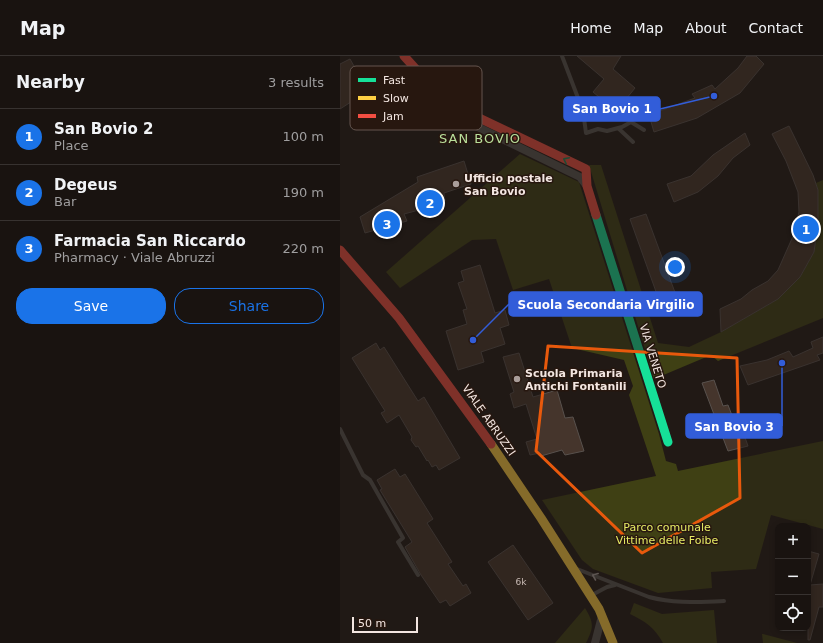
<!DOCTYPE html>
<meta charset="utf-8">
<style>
body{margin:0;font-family:"DejaVu Sans",sans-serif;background:#26201e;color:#f1f3f6}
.controls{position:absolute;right:12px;bottom:12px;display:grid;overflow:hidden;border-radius:8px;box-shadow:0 2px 6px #0003}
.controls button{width:36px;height:36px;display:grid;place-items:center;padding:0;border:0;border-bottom:1px solid #373230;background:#191310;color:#f1f3f6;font:20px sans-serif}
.scale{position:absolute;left:12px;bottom:10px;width:66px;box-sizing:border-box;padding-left:4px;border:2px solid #f3e6e1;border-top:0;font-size:11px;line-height:14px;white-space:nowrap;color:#f3e6e1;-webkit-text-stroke:3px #27170f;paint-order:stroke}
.you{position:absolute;left:335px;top:211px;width:14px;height:14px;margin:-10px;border:3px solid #fff;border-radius:50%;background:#1a73e8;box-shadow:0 0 0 6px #1a73e833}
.badge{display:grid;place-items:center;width:26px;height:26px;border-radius:50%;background:#1a73e8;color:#fff;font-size:13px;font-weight:700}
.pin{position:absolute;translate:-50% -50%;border:2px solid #fff;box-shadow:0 1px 4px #0006}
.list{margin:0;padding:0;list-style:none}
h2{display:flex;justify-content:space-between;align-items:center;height:52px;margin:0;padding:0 16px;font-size:17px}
h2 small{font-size:13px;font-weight:400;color:#9f9e9f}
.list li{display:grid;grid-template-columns:26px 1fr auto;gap:12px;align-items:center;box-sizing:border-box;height:56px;padding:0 16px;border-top:1px solid #373230}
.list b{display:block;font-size:15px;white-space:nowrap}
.list p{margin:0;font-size:13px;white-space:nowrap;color:#9f9e9f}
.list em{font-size:13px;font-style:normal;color:#9f9e9f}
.actions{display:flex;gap:8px;padding:12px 16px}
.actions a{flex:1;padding:9px 0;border:1px solid #1a73e8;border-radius:16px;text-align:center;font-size:14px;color:#1a73e8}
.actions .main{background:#1a73e8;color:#fff}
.icon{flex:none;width:22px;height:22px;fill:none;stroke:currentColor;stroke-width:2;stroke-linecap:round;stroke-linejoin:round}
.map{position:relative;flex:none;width:483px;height:587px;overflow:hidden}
header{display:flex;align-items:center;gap:24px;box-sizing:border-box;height:56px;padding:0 20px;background:#191310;border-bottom:1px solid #373230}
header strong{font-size:19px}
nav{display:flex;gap:22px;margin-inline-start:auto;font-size:14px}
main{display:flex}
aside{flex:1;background:#191310}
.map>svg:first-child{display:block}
.green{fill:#3f4014}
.building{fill:#45352c;stroke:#58514d}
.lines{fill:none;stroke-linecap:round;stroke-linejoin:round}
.lane{stroke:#575451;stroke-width:4}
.street{stroke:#575451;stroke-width:8}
.fast{stroke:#16e098;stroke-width:9}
.slow{stroke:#ffcf43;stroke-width:9}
.jam{stroke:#f24e42;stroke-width:9}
.oneway{stroke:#1e865a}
.oneway2{stroke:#a59d99}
.marked{fill:none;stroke:#e8590c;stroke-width:3;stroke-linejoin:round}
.poi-dot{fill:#aa9e9a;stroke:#27170f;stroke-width:1.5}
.labels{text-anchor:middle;stroke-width:3;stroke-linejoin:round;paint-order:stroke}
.number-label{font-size:9px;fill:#c8bab4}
.poi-label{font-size:11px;font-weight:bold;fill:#f3e6e1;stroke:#27170f;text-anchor:start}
.street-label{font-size:11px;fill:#f3e6e1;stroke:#27170f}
.park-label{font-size:11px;fill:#e5eb64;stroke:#27170f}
.quarter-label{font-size:13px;letter-spacing:1px;fill:#b8df9b;stroke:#27170f}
.key{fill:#27170f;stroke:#64554e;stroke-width:1}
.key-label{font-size:11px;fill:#f3e6e1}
.leader{fill:none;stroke:#325dd9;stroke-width:1.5}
.callout-dot{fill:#325dd9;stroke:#27170f;stroke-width:1.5}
.callout{fill:#325dd9;stroke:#325dd9;stroke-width:1.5}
.callout-label{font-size:12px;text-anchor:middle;font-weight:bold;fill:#fff}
</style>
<header>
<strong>Map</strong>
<nav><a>Home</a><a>Map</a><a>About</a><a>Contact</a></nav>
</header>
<main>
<aside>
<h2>Nearby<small>3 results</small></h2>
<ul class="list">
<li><span class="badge">1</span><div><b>San Bovio 2</b><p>Place</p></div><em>100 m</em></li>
<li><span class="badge">2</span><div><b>Degeus</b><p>Bar</p></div><em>190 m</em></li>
<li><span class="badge">3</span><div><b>Farmacia San Riccardo</b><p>Pharmacy · Viale Abruzzi</p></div><em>220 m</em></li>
</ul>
<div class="actions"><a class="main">Save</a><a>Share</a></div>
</aside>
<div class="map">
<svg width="483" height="587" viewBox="0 0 483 587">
<rect width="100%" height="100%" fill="#211915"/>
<path class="green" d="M180 98 239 126 319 378 326 405 336 408 338 415 483 385V473L431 459 416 513 371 516 372 532 318 537 253 513 242 504 202 444 316 420 289 339 293 330 284 304 232 292 209 223 173 234 156 183 132 184 60 232 46 216Z
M249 109H261L318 287 349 291 381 276 438 243 460 221 474 196 478 134 476 127 483 124V262L378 305 371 299 314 323Z
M294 547 322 558 374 554 377 587H323C315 572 305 565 290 558Z
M245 552C254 567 254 571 246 587H215Z
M422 578H423L457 587H423Z"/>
<path class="building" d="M237 0H281L273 13 295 32 278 53 269 44 265 46 253 36 264 23Z
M407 0H416L424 8 400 37 357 62 314 76 309 59 355 42 352 38 372 29 375 33 398 12Z
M10 3 28 35 0 53V8Z
M449 70 473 119 478 134V168L474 196 460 221 438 243 381 276 380 253 401 243 412 234 428 225 438 214 454 178 459 156 458 136 446 105 432 78Z
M405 77 410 89 393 102 378 120 358 136 334 146 327 128 351 120 373 99Z
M124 105 131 128 104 137 105 145 94 150 64 158 67 165 25 177 20 161 78 126 77 121Z
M306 158 340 250 324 258 290 163Z
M140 209 155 257 165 254 169 269 160 272 165 288 141 296 144 306 118 314 106 275 127 268 123 254 127 253 118 227 124 225 121 215Z
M483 281V297L477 299 480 304 408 329 400 310 427 304 449 295 453 301 473 292 471 286Z
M36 287 40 294 44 291 78 345 84 341 120 402 99 414 96 409 92 411 88 404 87 405 78 390 76 391 71 384 72 381 59 359 47 367 41 357 45 355 12 302Z
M179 297 193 341 217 334 225 362 233 361 244 395 225 399 222 394 201 400 200 397 190 399 186 386 197 383 186 348 174 352 170 338 174 336 163 301Z
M374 324 383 350 388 349 396 370H401L408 390 388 395 362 327Z
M55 413 60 421 65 418 93 463 87 467 112 506 108 508 123 530 126 528 131 537 110 550 106 544 100 547 81 519 65 491 72 486 40 434 42 433 37 424Z
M173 489 213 547 188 564 148 506Z
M468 495 479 498 470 529 483 528V551H479L470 584H468Z"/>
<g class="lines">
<path class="lane" d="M222 0 243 55 246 77 258 73 267 75 282 71 291 66 304 74
M278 72 293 86
M0 373 23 419 30 424 63 482 58 486 78 519
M237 513 309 541C336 548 357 546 384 545
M250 540 267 531 275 529"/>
<path class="street" d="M94 34 103 54 240 121 247 130
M255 587 262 560"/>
<path class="fast" d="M256 159 328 386"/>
<path class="slow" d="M151 388 201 462 259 553 273 587"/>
<path class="jam" d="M64 0 93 32 114 50 246 113 247 130 256 159
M0 194 59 262 151 388"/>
</g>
<defs><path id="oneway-chevron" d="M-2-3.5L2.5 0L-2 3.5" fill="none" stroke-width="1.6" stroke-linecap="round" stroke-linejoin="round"/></defs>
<use class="oneway" href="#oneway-chevron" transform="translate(226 104) rotate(-154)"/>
<use class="oneway2" href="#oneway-chevron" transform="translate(255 520) rotate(-158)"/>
<path d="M0 0H483V587H0ZM208 290 397 302 400 442 302 497 196 395Z" fill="#211915" fill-opacity=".55" fill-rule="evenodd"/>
<path class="marked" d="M208 290 397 302 400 442 302 497 196 395Z"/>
<g class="poi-dot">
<circle cx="116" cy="128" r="4"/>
<circle cx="177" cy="323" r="4"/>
</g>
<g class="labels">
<g class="number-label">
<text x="181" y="529">6k</text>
</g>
<g class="poi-label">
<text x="124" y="126">Ufficio postale<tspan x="124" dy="13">San Bovio</tspan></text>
<text x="185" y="321">Scuola Primaria<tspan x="185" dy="13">Antichi Fontanili</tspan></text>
</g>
<g class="street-label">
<text transform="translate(313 300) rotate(73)" y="4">VIA VENETO</text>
<text transform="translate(149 364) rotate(55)" y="4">VIALE ABRUZZI</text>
</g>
<g class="park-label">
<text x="327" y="475">Parco comunale<tspan x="327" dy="13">Vittime delle Foibe</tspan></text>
</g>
<g class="quarter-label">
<text x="140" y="87">SAN BOVIO</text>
</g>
</g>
<rect x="10" y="10" width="132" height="64" rx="6" class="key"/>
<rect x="18" y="22" width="18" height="4" fill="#16e098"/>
<rect x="18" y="40" width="18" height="4" fill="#ffcf43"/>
<rect x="18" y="58" width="18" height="4" fill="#f24e42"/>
<g class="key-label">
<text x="43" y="28">Fast</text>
<text x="43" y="46">Slow</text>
<text x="43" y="64">Jam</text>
</g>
<path class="leader" d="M374 40L320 53M133 284L169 248M442 307L442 370"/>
<g class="callout-dot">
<circle cx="374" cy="40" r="4"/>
<circle cx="133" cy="284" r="4"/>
<circle cx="442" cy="307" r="4"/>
</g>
<g class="callout">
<rect x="224" y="41" width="96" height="24" rx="4"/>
<rect x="169" y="236" width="193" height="24" rx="4"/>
<rect x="346" y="358" width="96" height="24" rx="4"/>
</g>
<g class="callout-label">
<text x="272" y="57">San Bovio 1</text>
<text x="266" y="253">Scuola Secondaria Virgilio</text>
<text x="394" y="375">San Bovio 3</text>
</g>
</svg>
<div class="controls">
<button>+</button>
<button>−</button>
<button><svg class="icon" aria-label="locate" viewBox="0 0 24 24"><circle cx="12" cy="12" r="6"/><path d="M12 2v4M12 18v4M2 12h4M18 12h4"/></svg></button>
</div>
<div class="scale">50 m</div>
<div class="you"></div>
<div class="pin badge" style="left:466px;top:173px">1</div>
<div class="pin badge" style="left:90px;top:147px">2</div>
<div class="pin badge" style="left:47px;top:168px">3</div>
</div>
</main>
